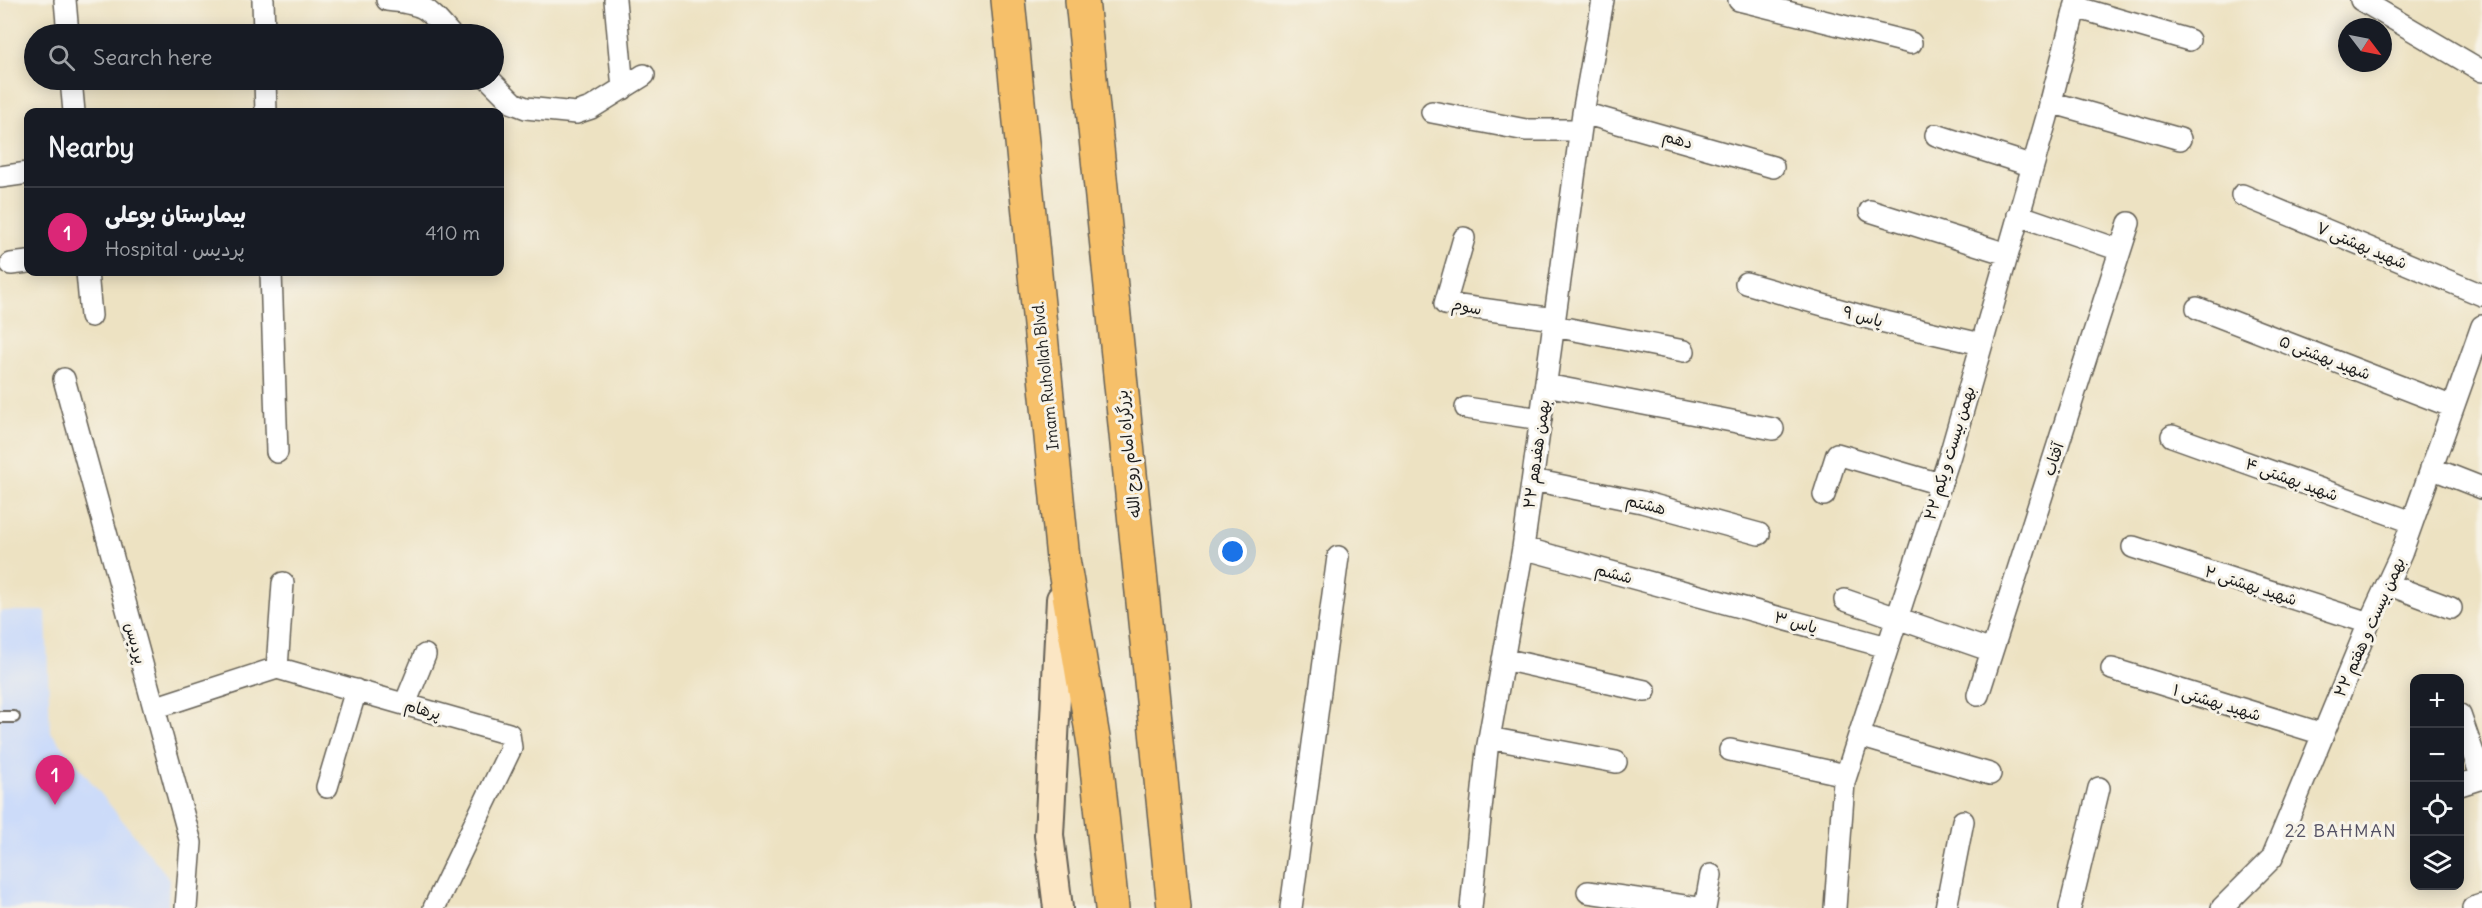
<!DOCTYPE html>
<meta charset="utf-8">
<style>
body{margin:0;font-family:Delius,"Playpen Sans Arabic",sans-serif;background:#242831;color:#f1f3f6}
.controls{position:absolute;right:18px;bottom:18px;display:grid;overflow:hidden;border-radius:12px;box-shadow:0 3px 15px #0003}
.controls button{width:54px;height:54px;display:grid;place-items:center;padding:0;border:0;border-bottom:2px solid #363941;background:#171b24;color:#f1f3f6;font:30px sans-serif}
.compass{position:absolute;left:2338px;top:18px;width:54px;height:54px;border-radius:50%;background:#171b24;box-shadow:0 3px 15px #0003;rotate:122deg}
.you{position:absolute;left:1233px;top:552px;width:21px;height:21px;margin:-15px;border:4px solid #fff;border-radius:50%;background:#1a73e8;box-shadow:0 0 0 9px #1a73e833}
.badge{display:grid;place-items:center;width:39px;height:39px;border-radius:50%;background:#db2777;color:#fff;font-size:20px;font-weight:700}
.pin{position:absolute;translate:-50% -50px;filter:drop-shadow(0 2px 3px #0008)}
.pin::after{content:'';position:absolute;top:32px;width:21px;height:18px;background:inherit;clip-path:polygon(0 0,100% 0,50% 100%)}
.list{margin:0;padding:0;list-style:none}
h2{display:flex;justify-content:space-between;align-items:center;height:78px;margin:0;padding:0 24px;font-size:26px}
h2 small{font-size:20px;font-weight:400;color:#9ea1a6}
.list li{display:grid;grid-template-columns:39px 1fr auto;gap:18px;align-items:center;box-sizing:border-box;height:90px;padding:0 24px;border-top:2px solid #363941}
.list b{display:block;font-size:22px;white-space:nowrap}
.list p{margin:0;font-size:20px;white-space:nowrap;color:#9ea1a6}
.list em{font-size:20px;font-style:normal;color:#9ea1a6}
.icon{flex:none;width:33px;height:33px;fill:none;stroke:currentColor;stroke-width:2;stroke-linecap:round;stroke-linejoin:round}
.map{position:relative;flex:none;width:2482px;height:908px;overflow:hidden}
.search{position:absolute;background:#171b24;box-shadow:0 3px 15px #0003;left:24px;top:24px;width:480px;height:66px;display:flex;align-items:center;gap:15px;box-sizing:border-box;padding:0 21px;border-radius:33px;color:#9ea1a6;font-size:22px}
.panel{position:absolute;background:#171b24;box-shadow:0 3px 15px #0003;left:24px;top:108px;width:480px;height:168px;border-radius:12px}
.map>svg:first-child{display:block}
.built{fill:#ccdbf9}
.lines{fill:none;stroke-linecap:round;stroke-linejoin:round}
.lane-casing{stroke:#656156;stroke-width:14}
.street-casing{stroke:#656156;stroke-width:24}
.secondary-casing{stroke:#656156;stroke-width:32}
.highway-casing{stroke:#656156;stroke-width:36}
.lane{stroke:#fff;stroke-width:10}
.street{stroke:#fff;stroke-width:21}
.secondary{stroke:#fbe6c4;stroke-width:28}
.highway{stroke:#f6c06b;stroke-width:33}
.labels{text-anchor:middle;stroke-width:6;stroke-linejoin:round;paint-order:stroke}
.street-label{font-size:16px;fill:#1c1c1c;stroke:#f7f3e8}
.neighbourhood-label{font-size:18px;letter-spacing:1.5px;fill:#545163;stroke:#f7f3e8}
</style>
<div class="map">
<svg width="2482" height="908" viewBox="0 0 2482 908">
<rect width="100%" height="100%" fill="#f7f3e8"/>
<filter id="ink" filterUnits="userSpaceOnUse"><feTurbulence type="fractalNoise" baseFrequency=".0167" numOctaves="2"/><feDisplacementMap in="SourceGraphic" scale="12" xChannelSelector="R" yChannelSelector="G"/><feConvolveMatrix kernelMatrix="1 2 1 2 8 2 1 2 1" color-interpolation-filters="sRGB"/></filter>
<filter id="wash" filterUnits="userSpaceOnUse"><feTurbulence type="fractalNoise" baseFrequency=".008" numOctaves="4" result="noise"/><feDisplacementMap in="SourceGraphic" scale="24" xChannelSelector="R" yChannelSelector="G"/><feGaussianBlur stdDeviation="1.35" result="paint"/><feColorMatrix in="noise" values="0 0 0 0 0 0 0 0 0 0 0 0 0 0 0 0 0 1.4 0 .05"/><feComposite in="paint" operator="in"/></filter>
<g filter="url(#wash)">
<rect width="100%" height="100%" fill="#ede2c2"/>
<path class="built" d="M0 611H46L50 731 169 878 168 908H0Z"/>
</g>
<g filter="url(#ink)">
<g class="lines">
<g class="lane-casing">
<path id="lane" d="M0 717H14"/>
</g>
<g class="street-casing">
<path id="street" d="M65 0 68 34
M263 0 264 34
M387 0C425 4 426 7 450 34
M615 0 623 89
M1739 0 1911 43
M2361 0 2482 71
M2075 7 2189 40
M71 80 74 112
M265 80 266 112
M490 80 513 103 526 108 576 113 591 108 644 75
M2050 102 2180 139
M1432 112 1526 130H1580
M1583 113 1773 167
M1936 135 2033 166
M0 177 28 173
M2242 195 2482 295
M1870 211 2007 254
M2018 215 2120 250
M1464 238 1445 304 1555 319
M11 264 28 262
M87 272 91 316
M271 272 277 452
M1746 283 1872 319 1981 344
M2197 308 2453 407
M1554 326 1684 351
M64 379 191 843 186 908
M1546 385 1773 429
M1466 408 1541 419
M2172 436 2412 522
M2431 468 2482 488
M1533 480 1642 502 1759 534
M1824 495 1837 454 1940 484
M2133 547 2369 623
M1523 548 1887 647
M2387 584 2451 608
M1845 600 1992 651
M1503 659 1645 691
M277 668 283 583
M2112 669 2323 734
M1978 695 2129 223
M405 704 425 655
M154 708 277 668 509 734 511 748 434 908
M2460 715 2482 779
M1859 736 1990 774
M1489 738 1616 762
M1730 750 1846 775
M2460 785 2482 778
M327 787 356 690
M1588 892 1698 908
M1291 908 1338 557
M1471 908 1487 750 1523 548 1583 113 1603 0
M1705 908 1711 875
M1835 908 1844 782 1950 455 2047 117 2077 0
M1946 908 1963 821
M2070 908 2099 788
M2222 908 2272 858 2369 623 2401 554 2482 326
M2473 908 2482 905"/>
</g>
<g class="secondary-casing">
<path id="secondary" d="M1058 908 1049 835 1061 599"/>
</g>
<g class="highway-casing">
<path id="highway" d="M1008 0 1063 559 1095 750 1112 908
M1082 0 1174 908"/>
</g>
<use href="#lane" class="lane"/>
<use href="#street" class="street"/>
<use href="#secondary" class="secondary"/>
<use href="#highway" class="highway"/>
</g>
</g>
<g class="labels">
<g class="street-label">
<text transform="translate(1678 139) rotate(16)" y="6">دهم</text>
<text transform="translate(2362 245) rotate(23)" y="6">شهید بهشتی ۷</text>
<text transform="translate(1467 306) rotate(11)" y="6">سوم</text>
<text transform="translate(1863 316) rotate(15)" y="6">یاس ۹</text>
<text transform="translate(2325 357) rotate(21)" y="6">شهید بهشتی ۵</text>
<text transform="translate(1045 376) rotate(-96)" y="6">Imam Ruhollah Blvd.</text>
<text transform="translate(1949 453) rotate(-73)" y="6">۲۲ بهمن بیست و یکم</text>
<text transform="translate(1128 454) rotate(-96)" y="6">بزرگراه امام روح الله</text>
<text transform="translate(1536 454) rotate(-82)" y="6">۲۲ بهمن هفدهم</text>
<text transform="translate(2053 459) rotate(-72)" y="6">آفتاب</text>
<text transform="translate(2292 479) rotate(20)" y="6">شهید بهشتی ۴</text>
<text transform="translate(1646 504) rotate(14)" y="6">هشتم</text>
<text transform="translate(1614 573) rotate(15)" y="6">ششم</text>
<text transform="translate(2251 585) rotate(18)" y="6">شهید بهشتی ۲</text>
<text transform="translate(1796 622) rotate(15)" y="6">یاس ۳</text>
<text transform="translate(2369 627) rotate(-66)" y="6">۲۲ بهمن بیست و هفتم</text>
<text transform="translate(136 643) rotate(75)" y="6">پردیس</text>
<text transform="translate(2217 702) rotate(17)" y="6">شهید بهشتی ۱</text>
<text transform="translate(423 709) rotate(16)" y="6">پرهام</text>
</g>
<g class="neighbourhood-label">
<text x="2341" y="837">22 BAHMAN</text>
</g>
</g>
</svg>
<div class="controls">
<button>+</button>
<button>−</button>
<button><svg class="icon" aria-label="locate" viewBox="0 0 24 24"><circle cx="12" cy="12" r="6"/><path d="M12 2v4M12 18v4M2 12h4M18 12h4"/></svg></button>
<button><svg class="icon" aria-label="layers" viewBox="0 0 24 24"><path d="M12 4l9 5-9 5-9-5zM3 14l9 5 9-5"/></svg></button>
</div>
<svg class="compass" viewBox="-18 -18 36 36"><path d="M0-13l5 13h-10z" fill="#e53935"/><path d="M0 13l5-13h-10z" fill="#9ea1a6"/></svg>
<div class="you"></div>
<div class="pin badge" style="left:55px;top:805px">1</div>
<div class="search"><svg class="icon" aria-label="search" viewBox="0 0 24 24"><circle cx="10" cy="10" r="6"/><path d="M15 15l6 6"/></svg>Search here</div>
<section class="panel">
<h2>Nearby<small></small></h2>
<ul class="list">
<li><span class="badge">1</span><div><b>بیمارستان بوعلی</b><p>Hospital · پردیس</p></div><em>410 m</em></li>
</ul>
</section>
</div>
